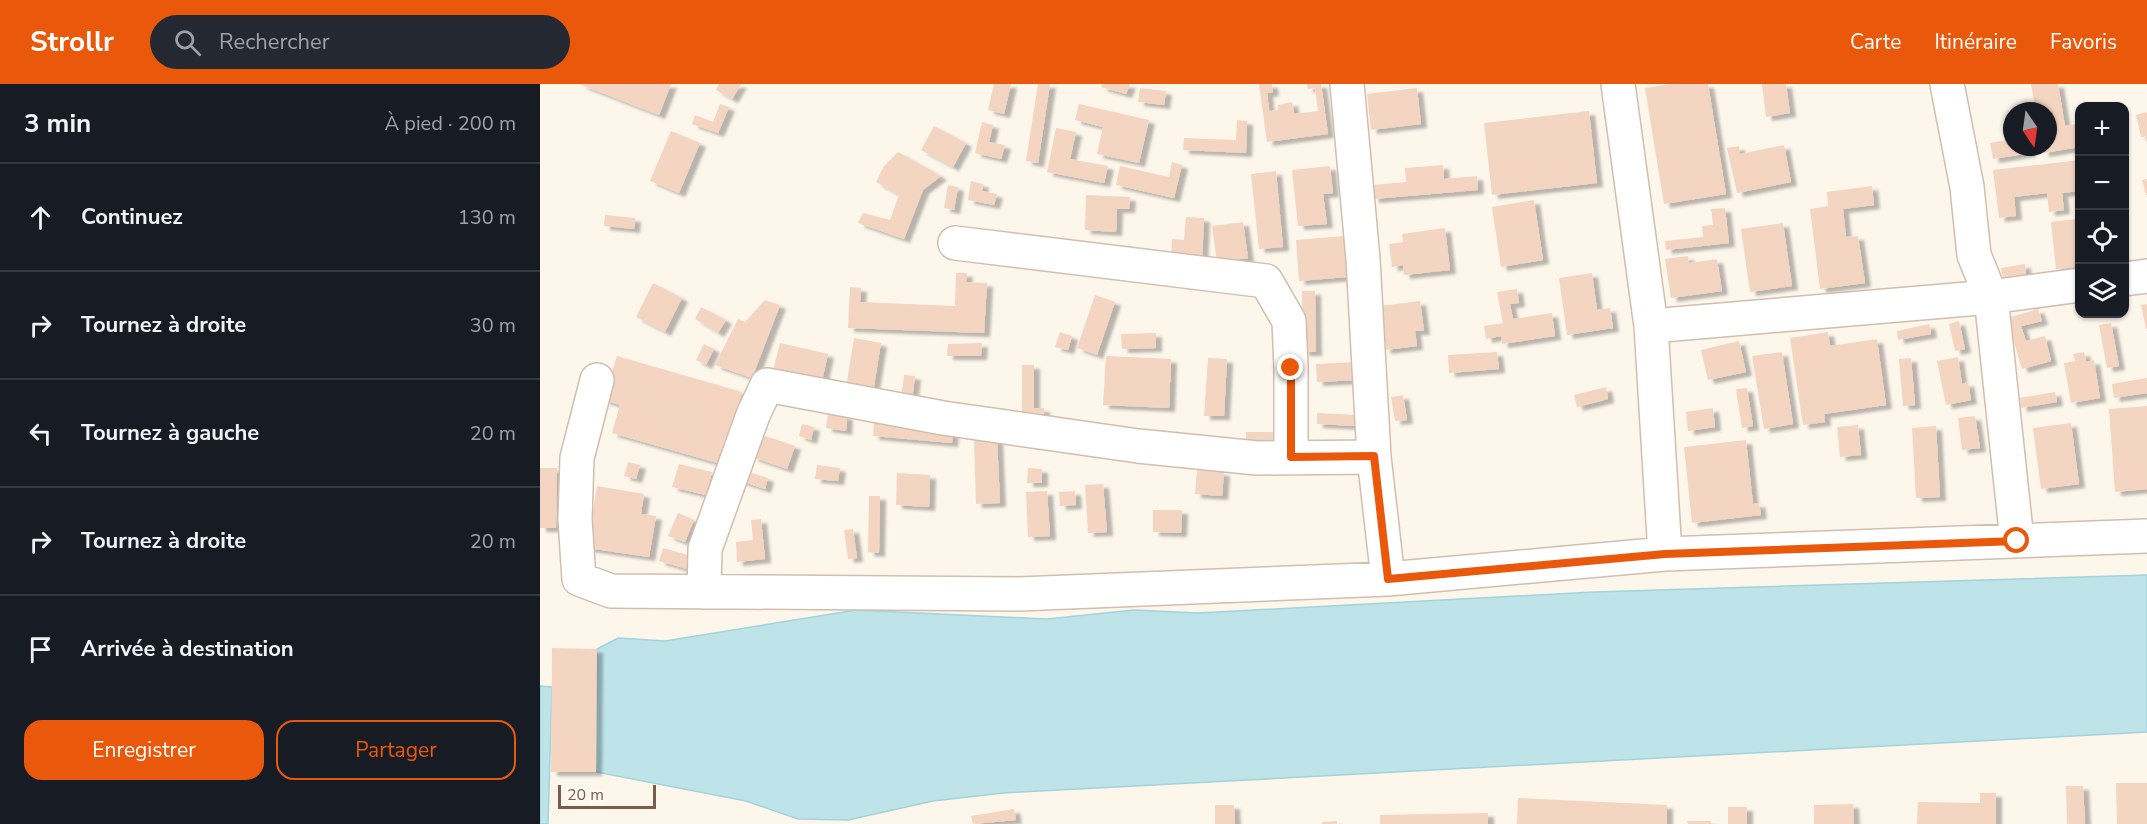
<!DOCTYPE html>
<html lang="fr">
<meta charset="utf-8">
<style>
body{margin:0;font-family:"Nunito Sans",sans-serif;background:#242831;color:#f1f3f6}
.controls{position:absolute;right:18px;top:18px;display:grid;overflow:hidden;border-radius:12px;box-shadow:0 2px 4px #0004}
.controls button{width:54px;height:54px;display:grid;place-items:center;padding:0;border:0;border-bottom:2px solid #363941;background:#171b24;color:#f1f3f6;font:30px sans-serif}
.compass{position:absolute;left:1463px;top:18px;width:54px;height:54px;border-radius:50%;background:#171b24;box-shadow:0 2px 4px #0004;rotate:167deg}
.scale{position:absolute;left:18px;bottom:15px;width:98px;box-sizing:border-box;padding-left:6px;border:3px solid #7a5c4c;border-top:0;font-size:16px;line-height:21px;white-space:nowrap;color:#7a5c4c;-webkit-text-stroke:4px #fffaf2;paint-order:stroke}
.stop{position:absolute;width:18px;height:18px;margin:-14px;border:4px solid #ea580c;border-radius:50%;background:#fff}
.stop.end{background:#ea580c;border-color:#fff;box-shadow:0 2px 6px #0008}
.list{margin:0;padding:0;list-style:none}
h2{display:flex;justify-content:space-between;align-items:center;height:78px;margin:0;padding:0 24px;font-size:26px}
h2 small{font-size:20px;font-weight:400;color:#9ea1a6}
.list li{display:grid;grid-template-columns:39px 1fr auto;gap:18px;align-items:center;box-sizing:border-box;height:108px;padding:0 24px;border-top:2px solid #363941}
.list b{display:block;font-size:22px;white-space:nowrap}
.list em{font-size:20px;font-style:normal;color:#9ea1a6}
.actions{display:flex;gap:12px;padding:18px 24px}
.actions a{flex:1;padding:14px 0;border:2px solid #ea580c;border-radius:18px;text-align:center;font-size:21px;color:#ea580c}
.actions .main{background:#ea580c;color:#fff}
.icon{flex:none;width:33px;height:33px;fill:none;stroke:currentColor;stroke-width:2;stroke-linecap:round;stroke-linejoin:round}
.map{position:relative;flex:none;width:1607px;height:740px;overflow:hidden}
header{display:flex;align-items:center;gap:36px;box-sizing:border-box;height:84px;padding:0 30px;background:#ea580c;color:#fff}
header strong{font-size:28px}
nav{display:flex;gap:33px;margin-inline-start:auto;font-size:21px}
.search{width:420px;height:54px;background:#242831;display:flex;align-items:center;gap:15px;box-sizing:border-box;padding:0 21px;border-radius:33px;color:#9ea1a6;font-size:22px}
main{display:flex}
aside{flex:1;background:#171b24}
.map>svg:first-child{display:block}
.water{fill:#bee3e9;stroke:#a3d3db;stroke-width:1.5}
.building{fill:#f4d5c1;filter:url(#shadow)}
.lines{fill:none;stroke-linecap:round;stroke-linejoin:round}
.minor-casing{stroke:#d1beaf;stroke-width:36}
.minor{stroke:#fff;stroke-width:33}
.route{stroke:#ea580c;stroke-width:8}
</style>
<header>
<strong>Strollr</strong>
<div class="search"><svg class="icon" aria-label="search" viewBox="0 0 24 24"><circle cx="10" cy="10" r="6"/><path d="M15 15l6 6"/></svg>Rechercher</div>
<nav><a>Carte</a><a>Itinéraire</a><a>Favoris</a></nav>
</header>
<main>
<aside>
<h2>3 min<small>À pied · 200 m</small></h2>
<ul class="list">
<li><svg class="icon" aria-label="ahead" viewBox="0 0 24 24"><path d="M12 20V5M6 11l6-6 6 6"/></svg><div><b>Continuez</b></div><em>130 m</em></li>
<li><svg class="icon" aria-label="right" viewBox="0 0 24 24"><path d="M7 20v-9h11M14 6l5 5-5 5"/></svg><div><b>Tournez à droite</b></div><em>30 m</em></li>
<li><svg class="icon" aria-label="left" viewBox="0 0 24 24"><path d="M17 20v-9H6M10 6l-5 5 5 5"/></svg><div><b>Tournez à gauche</b></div><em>20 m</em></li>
<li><svg class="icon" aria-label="right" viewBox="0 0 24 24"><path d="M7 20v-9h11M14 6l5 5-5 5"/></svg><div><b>Tournez à droite</b></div><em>20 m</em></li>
<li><svg class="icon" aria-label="arrive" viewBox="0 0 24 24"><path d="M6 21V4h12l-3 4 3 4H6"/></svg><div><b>Arrivée à destination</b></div></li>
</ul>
<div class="actions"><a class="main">Enregistrer</a><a>Partager</a></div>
</aside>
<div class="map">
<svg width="1607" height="740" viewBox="0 0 1607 740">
<defs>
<filter id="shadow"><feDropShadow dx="6" dy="4" stdDeviation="1.5" flood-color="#0004"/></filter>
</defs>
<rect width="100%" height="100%" fill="#fdf6eb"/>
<path class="water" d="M1607 491V648L463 709 393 717 308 736 258 735 206 717 56 688 57 565 78 554 125 557 316 526 507 535 594 526 658 529 1054 508Z
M0 602 12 603 8 740H0Z"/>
<path class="building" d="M39 0H131L119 31Z
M179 0H201L192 15 176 6Z
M454 0H471L464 30 448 26Z
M498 0H510L498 79 486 77Z
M562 0H590L586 10 561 3Z
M719 0H732L733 8 727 9 729 27 738 26V21L752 18 754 30 778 27 775 4 768 5 767 0H781L788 50 727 58Z
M1131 0H1168L1186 110 1124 120 1105 4Z
M1222 0H1246L1250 29 1226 33Z
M1491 0H1518L1525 42 1540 39V63L1503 69 1502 63H1508V27H1496Z
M600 4 626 7 624 21 598 18Z
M877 4 881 40 831 46 827 10Z
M180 20 189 23 178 49 152 40 155 31 173 38Z
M539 20 609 36 599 79 557 70 563 43 535 36Z
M1049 27 1057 99 952 111 944 39Z
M1607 28V52L1601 53 1596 31Z
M697 36 707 37 706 69 643 66 644 54 696 56Z
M442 38 453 41 449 58 465 61 461 75 435 69Z
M394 42 426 59 413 83 381 66Z
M516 44 536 48 530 75 568 82 564 99 507 88Z
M131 47 160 59 139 109 110 97Z
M1472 55V63H1489L1490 69 1453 75 1450 59Z
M1244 61 1251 98 1197 109 1187 64 1199 62 1200 70Z
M358 68 401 92 383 106 364 155 318 139 323 129 350 136 359 111 336 98 344 82Z
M1540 76V107L1522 109 1524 126 1509 128 1507 109 1474 113 1476 132 1459 134 1453 86Z
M632 78 642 81 634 114 576 101 580 82 629 93Z
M903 81 904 95 937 92 938 106 833 115 832 101 866 98 865 84Z
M790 82 793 109 783 110 787 140 758 142 752 86Z
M736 87 743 163 719 165 711 90Z
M1607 95V111H1606L1602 96Z
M431 97 443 100 442 107 457 110 454 121 428 116Z
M408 101 418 103 414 126 404 124Z
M1332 102 1334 121 1303 125 1306 153 1318 152 1325 199 1280 205 1270 125 1288 122 1287 108Z
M546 111 590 113 589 125H577L576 148 545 146Z
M994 116 1003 176 961 183 952 123Z
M1185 124 1189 159 1126 166 1125 157 1163 153 1162 142 1173 141 1171 125Z
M65 131 95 134 94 145 64 142Z
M646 133 664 134 662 179 631 177 632 155 644 156Z
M1535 135 1540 183 1516 185 1511 138Z
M703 138 708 174 677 178 672 142Z
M1243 139 1252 202 1210 208 1201 145Z
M905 144 910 186 864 191 863 181 852 183 849 160 863 158 862 150Z
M804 152 807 193 759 197 756 156Z
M1148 172 1149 179 1177 175 1182 207 1131 214 1125 175Z
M1485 180 1486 192 1463 195 1461 184Z
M416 189H427L426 198 447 199 444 249 308 244 310 203 321 204 320 218 415 222Z
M1052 189 1057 226 1070 224 1073 244 1027 251 1019 194Z
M113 199 142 214 125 248 96 233Z
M977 205 979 219 970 220 973 235 1012 229 1015 252 962 260 961 252 946 255 944 242 963 239 957 208Z
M762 207H775L776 268H763Z
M555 211 575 218 557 271 537 264Z
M225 216 240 221 212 294 175 281 198 235 205 238Z
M880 217 884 247H875L877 262 845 266 840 222Z
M1607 220V245H1606L1601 221Z
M161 223 186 236 178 249 155 235Z
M1498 225 1502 237 1481 242 1486 257 1505 252 1511 277 1482 285 1467 234Z
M1419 237 1425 265 1415 267 1409 240Z
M1571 239 1579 282 1567 284 1559 241Z
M1389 240 1391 250 1358 256 1357 247Z
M520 248 532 252 528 266 515 263Z
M1288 248 1290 262 1337 255 1346 321 1284 330 1285 338 1263 341 1250 254Z
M616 249V264L582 265 581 250Z
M314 254 341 259 332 314 305 310Z
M1199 257 1206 288 1168 296 1161 266Z
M240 259 288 270 280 306 231 295Z
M442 259 441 272H407L408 260Z
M164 260 174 265 166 281 156 276Z
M957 268 959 285 909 289 908 271Z
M1242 268 1253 340 1224 345 1212 272Z
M1544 268 1546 278 1554 276 1560 314 1531 319 1524 279 1535 277 1533 270Z
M77 272 202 308 181 380 72 349 80 321 63 316Z
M566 272 631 275 629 324 563 321Z
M1418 273 1422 300 1428 298 1431 316 1406 321 1397 277Z
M668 274 687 275 684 332H664Z
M1371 274 1375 321 1363 322 1359 275Z
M818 278 819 296 777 298 776 280Z
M482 281H494V324H504V334H482Z
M364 291 375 292 372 316 361 315Z
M1607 294V309L1574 314 1572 300Z
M1066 303 1068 315 1037 323 1034 311Z
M1207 304 1213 342 1202 344 1196 305Z
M1515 308 1517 318 1481 324 1480 314Z
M863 311 867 336 855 337 851 313Z
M1607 322V405L1575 408 1569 325Z
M1173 324 1175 343 1148 347 1146 328Z
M288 329 307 332 306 347 286 344Z
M777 329 817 331 816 342 777 340Z
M1435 332 1440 364 1422 366 1418 334Z
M334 339 413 346 412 359 333 352Z
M1531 339 1539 400 1501 405 1493 344Z
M262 340 274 343 271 356 259 352Z
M1318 341 1321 371 1300 373 1297 343Z
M1396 342 1400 413 1376 414 1372 344Z
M706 348H735L736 361 706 360Z
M219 350 255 362 247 385 212 373Z
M457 354 460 419 436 420 434 355Z
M1206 356 1213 420 1219 419 1221 431 1152 439 1144 363Z
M88 378 100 381 96 395 84 392Z
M139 380 172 388 166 411 132 403Z
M277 381 300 384 298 397 275 395Z
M0 384H17L16 444H0Z
M488 384 502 385V399H487Z
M202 386 228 394 225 405 198 396Z
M657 386 684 388 682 412 655 410Z
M357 389 390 391 389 423 356 421Z
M563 400 567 448 548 449 545 401Z
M57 402 104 410 101 430 116 432 109 473 47 464Z
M507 407 510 452 488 453 486 408Z
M535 407 536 421 520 422 519 408Z
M329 412H340L339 469 328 468Z
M613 426H642L641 449 613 448Z
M138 429 154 436 145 458 128 452Z
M221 435 225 475 197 478 196 458 213 456 211 436Z
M313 445 317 474 308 475 304 446Z
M123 464 151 472 147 485 119 477Z
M12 564 57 565 56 688H11Z
M1576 699H1607V740H1577Z
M1526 702H1543L1545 740H1527Z
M1440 709H1456V740H1377L1378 718 1440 719Z
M978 714 1127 721V740H977Z
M1313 720 1314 740H1274V721Z
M675 721H694L695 740H675Z
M1188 723H1207V740H1188Z
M474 725 476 736 433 740 431 732Z
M948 729V740H840V731Z
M797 737V740H782V738Z
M1147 737H1171V740H1148Z"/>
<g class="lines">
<g class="minor-casing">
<path id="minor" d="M807 0 823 175 834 373 848 495
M1078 0 1111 242 1125 470
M1407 0 1427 103 1434 171 1451 213 1477 457
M415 159 726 197 749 237 751 284V373
M1584 195 1607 192
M1111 242 1451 213 1540 201
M57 296 37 374 35 435 39 495 71 507 479 510 848 495 1125 470 1607 452
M164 508 165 465 213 331 227 301 403 334 598 362 717 374 834 373"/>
</g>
<use href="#minor" class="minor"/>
</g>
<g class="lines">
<path class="route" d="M751 284V373L834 372 848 495 1125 470 1477 457"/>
</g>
</svg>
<div class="controls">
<button>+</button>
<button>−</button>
<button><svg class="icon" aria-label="locate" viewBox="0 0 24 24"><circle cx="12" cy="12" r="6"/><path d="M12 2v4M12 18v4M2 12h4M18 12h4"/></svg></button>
<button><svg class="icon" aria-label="layers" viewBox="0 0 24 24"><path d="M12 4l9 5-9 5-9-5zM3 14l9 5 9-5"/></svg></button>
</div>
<svg class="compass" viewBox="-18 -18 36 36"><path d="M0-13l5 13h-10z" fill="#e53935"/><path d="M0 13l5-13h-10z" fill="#9ea1a6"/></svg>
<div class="scale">20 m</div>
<div class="stop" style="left:1477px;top:457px"></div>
<div class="stop end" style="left:751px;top:284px"></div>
</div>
</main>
